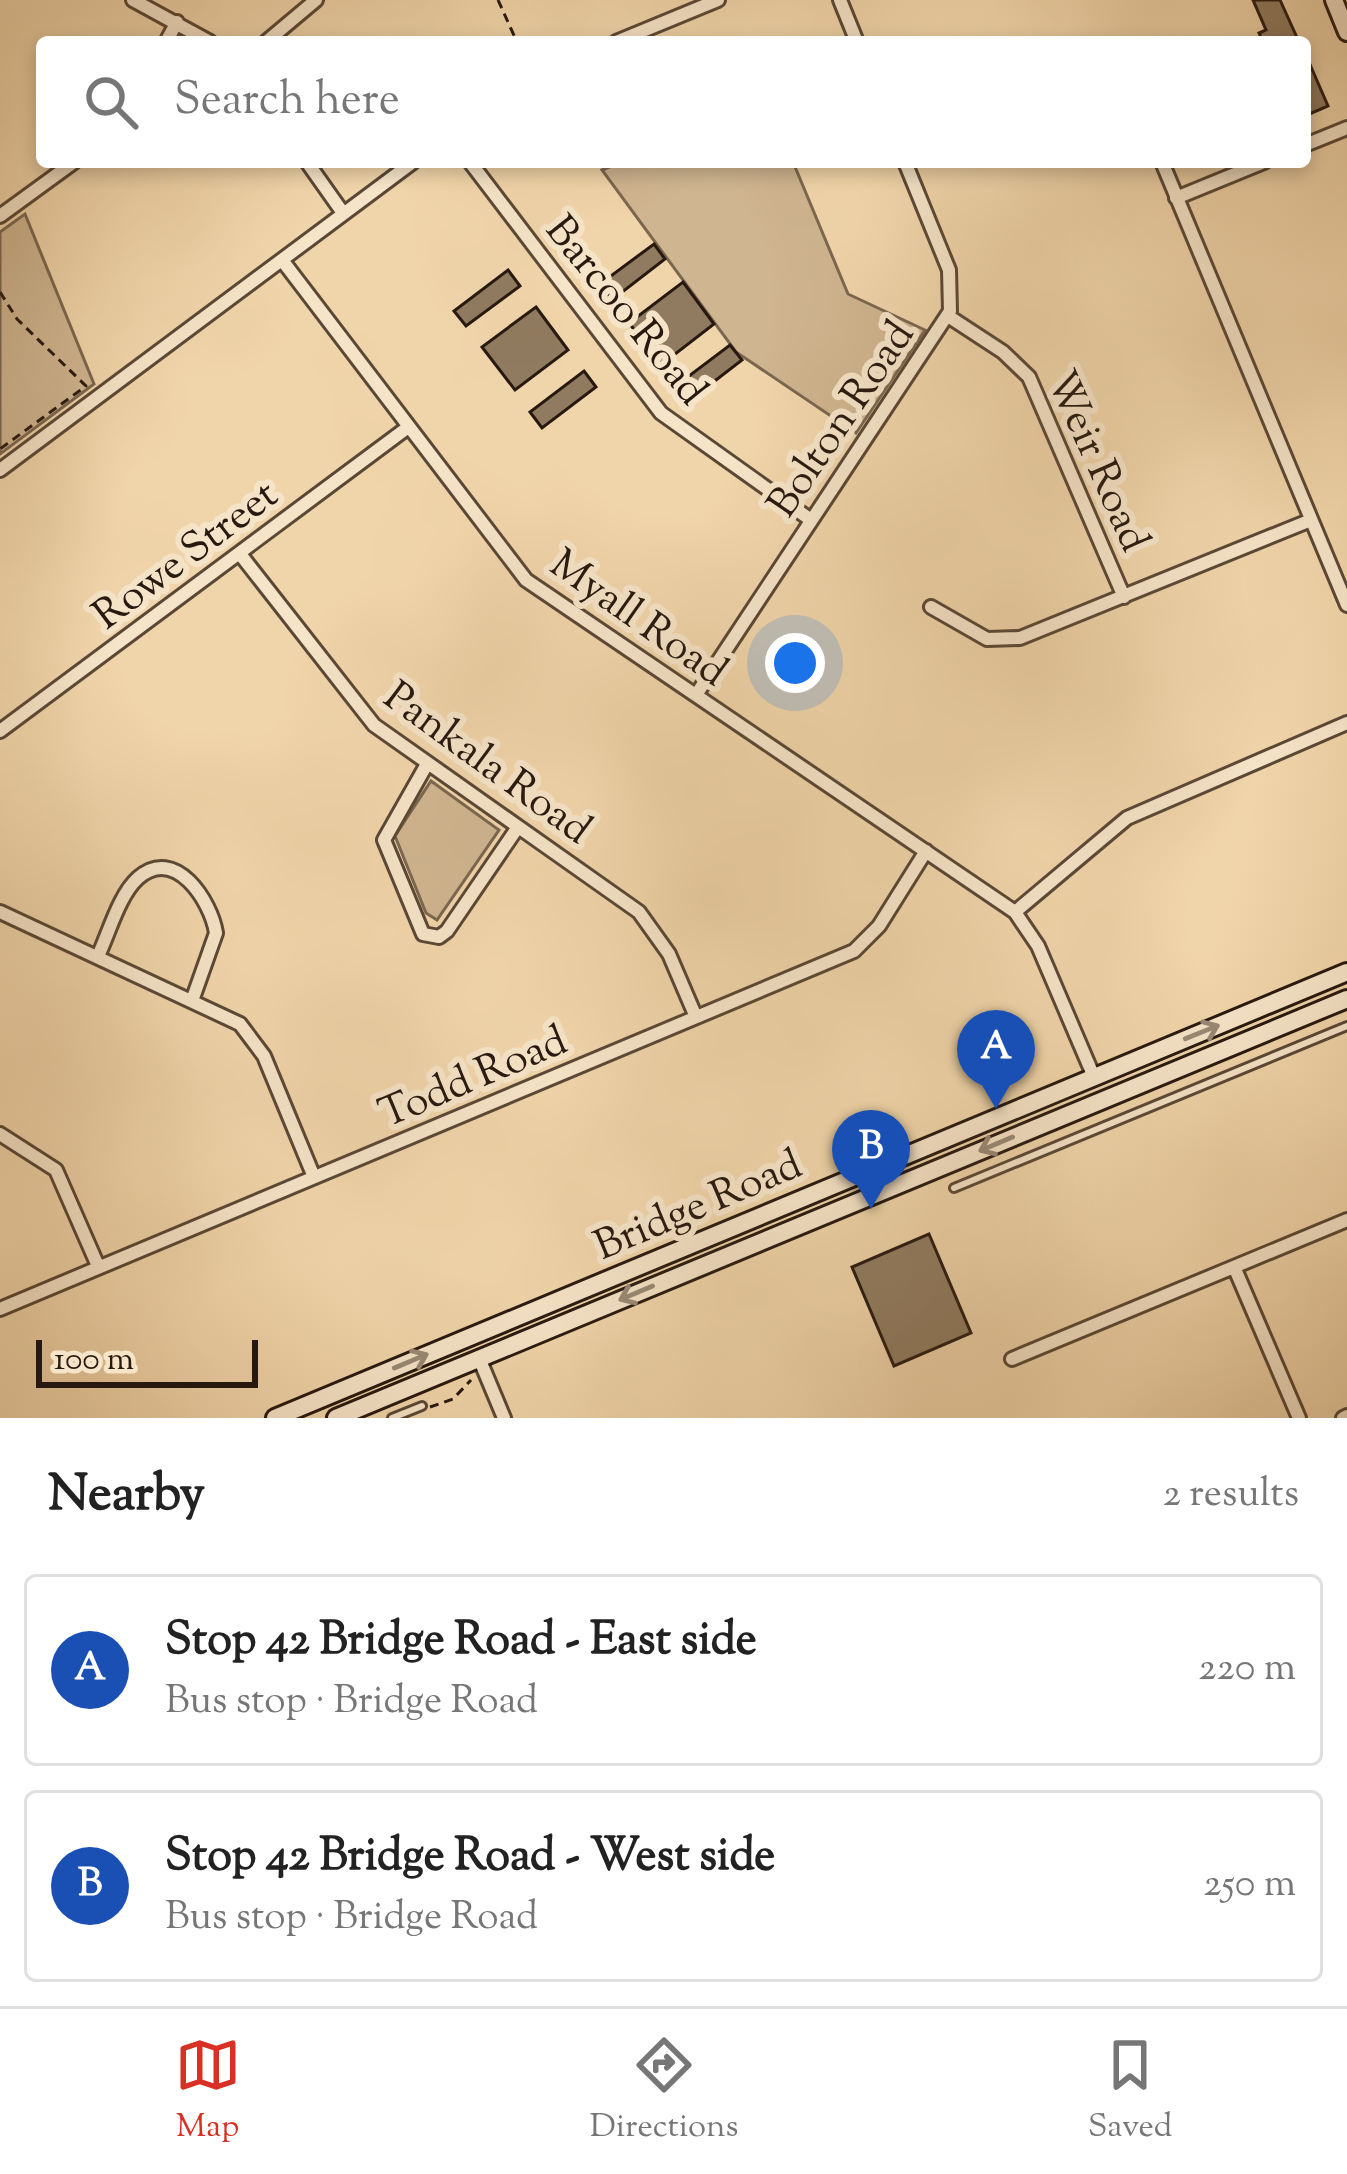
<!DOCTYPE html>
<meta charset="utf-8">
<style>
body{margin:0;font-family:"Sorts Mill Goudy",serif;background:#f6f6f6;color:#222}
.scale{position:absolute;left:36px;bottom:30px;width:222px;box-sizing:border-box;padding-left:12px;border:6px solid #271910;border-top:0;font-size:33px;line-height:42px;white-space:nowrap;color:#271910;-webkit-text-stroke:9px #f6e4c8;paint-order:stroke}
.you{position:absolute;left:795px;top:663px;width:42px;height:42px;margin:-30px;border:9px solid #fff;border-radius:50%;background:#1a73e8;box-shadow:0 0 0 18px #1a73e833}
.badge{display:grid;place-items:center;width:78px;height:78px;border-radius:50%;background:#d93025;color:#fff;font-size:39px;font-weight:700}
.pin{position:absolute;translate:-50% -99px;filter:drop-shadow(0 3px 6px #0008)}
.pin::after{content:'';position:absolute;top:63px;width:42px;height:36px;background:inherit;clip-path:polygon(0 0,100% 0,50% 100%)}
.list{margin:0;padding:0;list-style:none}
h2{display:flex;justify-content:space-between;align-items:center;height:156px;margin:0;padding:0 48px;font-size:51px}
h2 small{font-size:39px;font-weight:400;color:#767676}
.list li{display:grid;grid-template-columns:78px 1fr auto;gap:36px;align-items:center;box-sizing:border-box;height:192px;margin:0 24px 24px;padding:0 24px;border:3px solid #e0e0e0;border-radius:12px}
.list b{display:block;font-size:45px;white-space:nowrap}
.list p{margin:0;font-size:39px;white-space:nowrap;color:#767676}
.list em{font-size:39px;font-style:normal;color:#767676}
.icon{flex:none;width:66px;height:66px;fill:none;stroke:currentColor;stroke-width:2;stroke-linecap:round;stroke-linejoin:round}
.map{position:relative;flex:none;width:1347px;height:1418px;overflow:hidden}
.search{position:absolute;background:#fff;box-shadow:0 6px 18px #0003;left:36px;right:36px;top:36px;height:132px;display:flex;align-items:center;gap:30px;box-sizing:border-box;padding:0 42px;border-radius:12px;color:#767676;font-size:45px}
.sheet{height:588px;background:#fff}
nav{display:flex;justify-content:space-around;align-items:center;box-sizing:border-box;height:168px;border-top:3px solid #e0e0e0;background:#fff;font-size:33px;color:#767676}
nav a{display:grid;justify-items:center;gap:6px}
nav .on{color:#d93025}
.map>svg:first-child{display:block}
.green{fill:#cfb590;stroke:#7b6750;stroke-width:3}
.building{fill:#907b60;stroke:#271910;stroke-width:3}
.lines{fill:none;stroke-linecap:round;stroke-linejoin:round}
.service-casing{stroke:#5a4836;stroke-width:12}
.minor-casing{stroke:#5a4836;stroke-width:18}
.secondary-casing{stroke:#271910;stroke-width:22}
.path{stroke:#271910;stroke-width:3;stroke-dasharray:9 6;stroke-linecap:butt}
.service{stroke:#f6e4c8;stroke-width:6}
.minor{stroke:#f6e4c8;stroke-width:12}
.secondary{stroke:#f6e4c8;stroke-width:16}
.oneway{stroke:#998975}
.labels{text-anchor:middle;stroke-width:12;stroke-linejoin:round;paint-order:stroke}
.street-label{font-size:42px;fill:#271910;stroke:#f6e4c8}
</style>
<div class="map">
<svg width="1347" height="1418" viewBox="0 0 1347 1418">
<rect width="100%" height="100%" fill="#f1d5aa"/>
<filter id="stains"><feTurbulence type="fractalNoise" baseFrequency=".00167" numOctaves="4"/><feColorMatrix values="0 0 0 0 .2 0 0 0 0 .09 0 0 0 0 .02 0 0 0 .5 -.17"/></filter>
<radialGradient id="worn" r=".72"><stop offset=".6" stop-color="#630" stop-opacity="0"/><stop offset="1" stop-color="#630" stop-opacity=".3"/></radialGradient>
<path class="green" d="M621 162H793L848 294 925 330 856 433 736 352 602 170Z
M25 214 94 384 0 454V232Z
M431 781 499 830 437 920 426 913 395 836Z"/>
<path class="building" d="M1253 0H1280L1299 42H1263L1259 33 1266 30Z
M1305 53 1328 106 1305 116Z
M654 244 665 259 612 300 600 284Z
M508 270 520 286 466 326 454 311Z
M683 282 714 324 661 365 629 323Z
M536 307 568 350 515 390 482 347Z
M730 345 742 360 689 401 677 385Z
M584 371 596 387 542 428 530 412Z
M929 1234 971 1333 894 1366 852 1267Z"/>
<g class="lines">
<g class="service-casing">
<path id="service" d="M954 1188 1347 1026
M392 1418 422 1406"/>
</g>
<g class="minor-casing">
<path id="minor" d="M133 0 210 42
M840 0 857 42
M166 42 177 22
M266 42 316 0
M616 42 718 0
M1305 145 1347 128
M307 162 343 213
M470 162 661 413 811 520
M1162 162 1347 605
M1176 198 1264 162
M0 216 74 162
M282 260 526 580 1015 912 1038 946 1094 1077
M948 316 1003 352 1029 377 1124 597
M0 470 413 162
M240 554 374 725 639 912 669 954 696 1017
M931 607 987 639 1020 638 1311 520
M696 695 950 311 949 270 905 162
M0 731 407 428
M427 764 384 840 423 934 439 937 447 931 518 827
M0 912 240 1024 264 1056 314 1177
M1015 912 1127 818 1347 723
M98 956C109 933 119 895 138 878 175 845 211 901 216 933L193 998
M0 1134 56 1170 98 1266
M1235 1269 1299 1418
M0 1309 854 951 879 926 926 851
M479 1358 504 1418
M1012 1359 1347 1220
M1343 1418 1347 1416"/>
</g>
<g class="secondary-casing">
<path id="secondary" d="M1334 0 1347 32
M275 1418 1347 972
M336 1418 1347 999"/>
</g>
<path class="path" d="M498 0 517 42
M0 292 17 319 86 386 0 449
M430 1407 453 1399 471 1380"/>
<use href="#service" class="service"/>
<use href="#minor" class="minor"/>
<use href="#secondary" class="secondary"/>
</g>
<defs><path id="oneway-shaft" d="M-6 0H5M1.5-3L5.5 0L1.5 3" fill="none" stroke-width="1.6" stroke-linecap="round" stroke-linejoin="round" transform="scale(3)"/></defs>
<g class="oneway">
<use href="#oneway-shaft" transform="translate(1202 1032) rotate(-22)"/>
<use href="#oneway-shaft" transform="translate(996 1144) rotate(157)"/>
<use href="#oneway-shaft" transform="translate(636 1293) rotate(157)"/>
<use href="#oneway-shaft" transform="translate(411 1361) rotate(-23)"/>
</g>
<g class="labels">
<g class="street-label">
<text transform="translate(628 309) rotate(51)" y="15">Barcoo Road</text>
<text transform="translate(839 418) rotate(-56)" y="15">Bolton Road</text>
<text transform="translate(1100 460) rotate(66)" y="15">Weir Road</text>
<text transform="translate(184 553) rotate(-37)" y="15">Rowe Street</text>
<text transform="translate(640 616) rotate(35)" y="15">Myall Road</text>
<text transform="translate(489 761) rotate(36)" y="15">Pankala Road</text>
<text transform="translate(472 1075) rotate(-23)" y="15">Todd Road</text>
<text transform="translate(697 1203) rotate(-23)" y="15">Bridge Road</text>
</g>
</g>
<rect width="100%" height="100%" filter="url(#stains)"/>
<rect width="100%" height="100%" fill="url(#worn)"/>
</svg>
<div class="scale">100 m</div>
<div class="you"></div>
<div class="pin badge" style="left:996px;top:1109px;background:#1a4fb4">A</div>
<div class="pin badge" style="left:871px;top:1209px;background:#1a4fb4">B</div>
<div class="search"><svg class="icon" aria-label="search" viewBox="0 0 24 24"><circle cx="10" cy="10" r="6"/><path d="M15 15l6 6"/></svg>Search here</div>
</div>
<section class="sheet">
<h2>Nearby<small>2 results</small></h2>
<ul class="list">
<li><span class="badge" style="background:#1a4fb4">A</span><div><b>Stop 42 Bridge Road - East side</b><p>Bus stop · Bridge Road</p></div><em>220 m</em></li>
<li><span class="badge" style="background:#1a4fb4">B</span><div><b>Stop 42 Bridge Road - West side</b><p>Bus stop · Bridge Road</p></div><em>250 m</em></li>
</ul>
</section>
<nav>
<a class="on"><svg class="icon" aria-label="map" viewBox="0 0 24 24"><path d="M3 6l6-2 6 2 6-2v14l-6 2-6-2-6 2zM9 4v14M15 6v14"/></svg>Map</a>
<a><svg class="icon" aria-label="directions" viewBox="0 0 24 24"><path d="M12 3l9 9-9 9-9-9zM9 14v-3h6M13 9l2 2-2 2"/></svg>Directions</a>
<a><svg class="icon" aria-label="saved" viewBox="0 0 24 24"><path d="M7 4h10v16l-5-4-5 4z"/></svg>Saved</a>
</nav>
